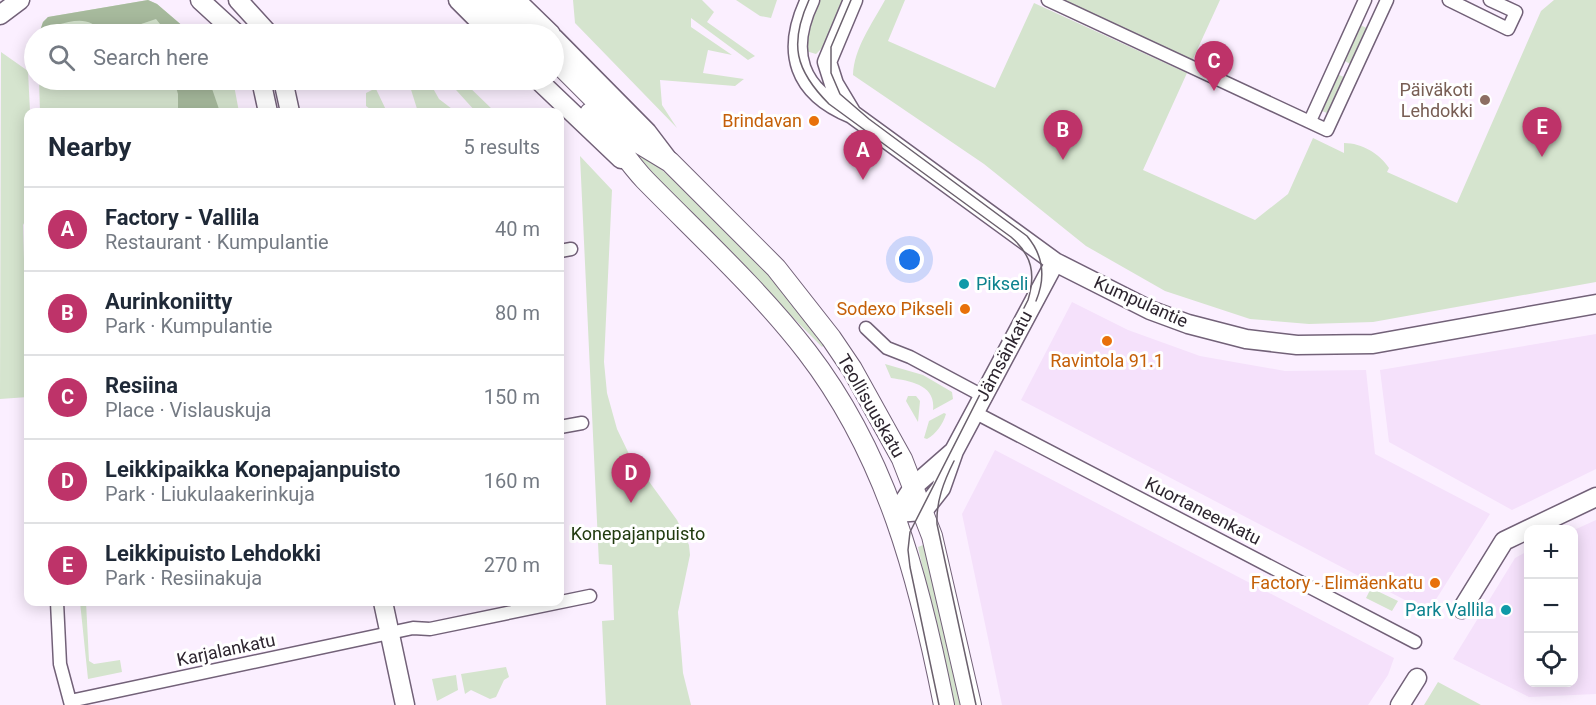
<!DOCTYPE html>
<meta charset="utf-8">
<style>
body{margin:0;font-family:Roboto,sans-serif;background:#f2f2f3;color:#1f2937}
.controls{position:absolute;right:18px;bottom:18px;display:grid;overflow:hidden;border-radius:12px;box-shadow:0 3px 15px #0003}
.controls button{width:54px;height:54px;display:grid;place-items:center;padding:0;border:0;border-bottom:2px solid #e0e1e3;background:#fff;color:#1f2937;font:30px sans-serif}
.you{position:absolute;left:910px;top:260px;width:21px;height:21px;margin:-15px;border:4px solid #fff;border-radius:50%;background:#1a73e8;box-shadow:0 0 0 9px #1a73e833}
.badge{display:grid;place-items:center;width:39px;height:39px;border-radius:50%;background:#be3369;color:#fff;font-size:20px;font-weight:700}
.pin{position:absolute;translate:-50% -50px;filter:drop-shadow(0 2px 3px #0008)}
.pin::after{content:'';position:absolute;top:32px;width:21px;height:18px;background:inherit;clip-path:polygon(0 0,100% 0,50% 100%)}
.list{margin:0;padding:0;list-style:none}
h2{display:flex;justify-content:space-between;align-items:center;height:78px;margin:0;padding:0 24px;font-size:26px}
h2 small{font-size:20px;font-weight:400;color:#747a83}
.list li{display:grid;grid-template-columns:39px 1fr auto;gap:18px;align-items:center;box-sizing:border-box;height:84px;padding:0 24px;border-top:2px solid #e0e1e3}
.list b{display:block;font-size:22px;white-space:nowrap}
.list p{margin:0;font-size:20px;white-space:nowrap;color:#747a83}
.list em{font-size:20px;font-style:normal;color:#747a83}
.icon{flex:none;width:33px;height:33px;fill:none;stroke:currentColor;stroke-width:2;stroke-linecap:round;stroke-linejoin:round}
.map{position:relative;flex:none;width:1596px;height:705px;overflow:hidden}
.search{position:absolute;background:#fff;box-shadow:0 3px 15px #0003;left:24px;top:24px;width:540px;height:66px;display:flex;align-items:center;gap:15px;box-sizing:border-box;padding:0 21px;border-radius:33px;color:#747a83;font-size:22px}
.panel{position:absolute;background:#fff;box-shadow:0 3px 15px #0003;left:24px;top:108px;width:540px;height:498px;border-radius:12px}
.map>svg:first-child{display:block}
.built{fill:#f5e1fb}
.green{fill:#d5e4ce}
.forest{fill:#a7ba9d}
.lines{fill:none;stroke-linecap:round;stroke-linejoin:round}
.street-casing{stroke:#726178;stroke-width:15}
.secondary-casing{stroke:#726178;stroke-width:21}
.primary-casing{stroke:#726178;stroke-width:22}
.street{stroke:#fff;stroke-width:12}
.secondary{stroke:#fff;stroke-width:18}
.primary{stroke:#fff;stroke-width:20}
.tram{stroke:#6b616d;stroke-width:1.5}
.education-dot{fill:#8d6e63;stroke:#fff;stroke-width:2}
.food-dot{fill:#e8710a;stroke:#fff;stroke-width:2}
.culture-dot{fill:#0f9aa8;stroke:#fff;stroke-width:2}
.labels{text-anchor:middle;stroke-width:6;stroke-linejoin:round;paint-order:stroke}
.education-label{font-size:18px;fill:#785e54;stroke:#fff;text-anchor:end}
.food-label{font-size:18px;fill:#c56008;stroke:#fff;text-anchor:end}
.culture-label{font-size:18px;fill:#0d838f;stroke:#fff;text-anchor:start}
.street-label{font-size:18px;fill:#2d252f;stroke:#fff}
.park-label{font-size:18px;fill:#213b0f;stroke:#fff}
</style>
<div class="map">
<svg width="1596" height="705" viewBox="0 0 1596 705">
<rect width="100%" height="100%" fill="#fbefff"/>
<path class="built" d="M1072 302 1128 330 1200 356 1285 371 1366 370 1375 454 1490 514 1428 612 1021 400Z
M1596 334V469L1512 510 1389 442 1380 370Z
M995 450 1394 658 1388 675 1368 705H1002L962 514Z
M1596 520V694L1529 697 1453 659 1515 558 1528 551V682H1574V530Z"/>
<path class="green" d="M148 0 157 4 192 34H39L43 22 48 17Z
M573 0H702L714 12 707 22 755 56 748 60 691 18V27L732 55 708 50 703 73 744 79 735 86 660 80 662 105 677 128 575 23Z
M736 0H777L771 18 760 16Z
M818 0H846L826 44 816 54 806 51 805 32Z
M885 0H905L888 41 995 88 1034 3 1187 73 1143 170 1255 220 1288 194 1313 138 1344 153V143C1362 143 1380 154 1389 168L1387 172 1457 203 1541 11 1554 0H1596V282L1373 322 1309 324 1250 319 1165 291 1086 246 984 164 853 75C854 48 872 24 885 0Z
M1059 0H1220L1192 61Z
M1360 25 1369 29 1352 65 1343 60Z
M1 52 28 71 30 112 28 215 23 225 28 397 0 399Z
M1337 74 1346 78 1329 114 1320 110Z
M39 80H233L239 112H40Z
M408 80H432L430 83 439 99 456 112H418Z
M447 80H462L495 112H476Z
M376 88V89L387 112H374L366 106V93Z
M624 140C701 197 767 269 825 344L822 347 675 198Z
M580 156 612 190 604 362 607 393 617 429 629 454 677 520 689 545 690 555 678 612 683 673 691 705H606L602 621 614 620 612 565 599 564Z
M885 364 923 375 952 392 953 399 933 410C936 385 911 381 891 378Z
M908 396H916L920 401 918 422 906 401Z
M944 413 946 414C943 424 936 434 927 439L924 438 929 421Z
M928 543 965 705H954L918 547Z
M1371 588 1398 601 1392 611 1366 598Z
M80 602H86L89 661 94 664 120 660 122 672 88 679Z
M506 667 509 677 504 680 496 697 490 699 471 690 465 694 461 674Z
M456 675 458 690 437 701 432 679Z
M1438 682 1481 705H1424Z"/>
<path class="forest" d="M148 0 157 4 192 34H168L156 19 141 24V34H103C90 16 76 20 56 25L55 34H39L43 22 48 17Z
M174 80H209L220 112H178V94Z"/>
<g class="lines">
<g class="street-casing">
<path id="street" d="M1048 0 1327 130 1387 0
M1449 0 1508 29 1516 12 1490 0
M1310 121 1365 0
M560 251 571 249
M866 328 887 348 910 357 983 396
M974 412 1415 642
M560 427 582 423
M57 602 60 664 71 705
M70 701 413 628 430 629 590 596"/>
</g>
<g class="secondary-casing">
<path id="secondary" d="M200 0 237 34
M238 0 269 34
M458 0 492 34
M516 0 551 34
M810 0C785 52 798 92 852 114L1055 262 1150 310 1188 324 1246 339 1297 345 1373 344 1596 304
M0 15 20 0
M554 38 647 132 669 161
M261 80 268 112
M283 80 290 112
M538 80 621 159
M852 114 834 84 827 62 853 0
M896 513 923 511 941 488 954 451 1055 262
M896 513 914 486 954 451
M383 602 405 705
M1462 609 1504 541 1596 497
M1400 705 1417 678"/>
</g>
<g class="primary-casing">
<path id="primary" d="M476 0 511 34
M496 0 530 34
M554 59 637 142 670 162 776 268 831 338 852 369 902 459 932 536 971 705
M590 113C611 134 625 159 645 180 700 236 759 290 807 352 887 456 919 579 944 705"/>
</g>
<use href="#street" class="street"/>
<use href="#secondary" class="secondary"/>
<use href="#primary" class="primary"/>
<path class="tram" d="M809 0C789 44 795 70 829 104L1011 237C1032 255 1036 274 1028 300L910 532 908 550 910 567 939 705
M851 0 831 47V73L840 94 869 119 1027 236C1043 255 1046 277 1036 301
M954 461C944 481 936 501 937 524L976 705"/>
</g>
<circle class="education-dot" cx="1485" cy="100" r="6"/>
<g class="food-dot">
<circle cx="814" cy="121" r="6"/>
<circle cx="965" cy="309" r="6"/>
<circle cx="1107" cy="341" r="6"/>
<circle cx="1435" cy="583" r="6"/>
</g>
<g class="culture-dot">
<circle cx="964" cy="284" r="6"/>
<circle cx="1506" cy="610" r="6"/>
</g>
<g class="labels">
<g class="education-label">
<text x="1473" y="96">Päiväkoti<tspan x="1473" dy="21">Lehdokki</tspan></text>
</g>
<g class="food-label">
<text x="802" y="127">Brindavan</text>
<text x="953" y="315">Sodexo Pikseli</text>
<text x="1107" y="367" text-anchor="middle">Ravintola 91.1</text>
<text x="1423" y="589">Factory - Elimäenkatu</text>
</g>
<g class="culture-label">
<text x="976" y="290">Pikseli</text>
<text x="1494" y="616" text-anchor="end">Park Vallila</text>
</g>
<g class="street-label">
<text transform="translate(1141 302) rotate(24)" y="6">Kumpulantie</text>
<text transform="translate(1004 356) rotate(-62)" y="6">Jämsänkatu</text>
<text transform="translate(871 406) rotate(60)" y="6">Teollisuuskatu</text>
<text transform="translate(1203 511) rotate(27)" y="6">Kuortaneenkatu</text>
<text transform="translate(226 650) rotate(-12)" y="6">Karjalankatu</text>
</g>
<g class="park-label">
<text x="638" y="540">Konepajanpuisto</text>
</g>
</g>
</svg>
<div class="controls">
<button>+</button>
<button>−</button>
<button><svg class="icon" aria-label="locate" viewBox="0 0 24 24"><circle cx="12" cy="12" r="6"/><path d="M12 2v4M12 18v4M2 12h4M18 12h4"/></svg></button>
</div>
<div class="you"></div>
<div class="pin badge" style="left:863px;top:180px">A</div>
<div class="pin badge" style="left:1063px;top:160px">B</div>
<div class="pin badge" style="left:1214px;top:91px">C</div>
<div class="pin badge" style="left:631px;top:503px">D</div>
<div class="pin badge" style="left:1542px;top:157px">E</div>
<div class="search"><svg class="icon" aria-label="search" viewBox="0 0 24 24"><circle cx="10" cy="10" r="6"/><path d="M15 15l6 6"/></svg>Search here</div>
<section class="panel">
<h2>Nearby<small>5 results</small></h2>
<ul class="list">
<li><span class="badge">A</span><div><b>Factory - Vallila</b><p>Restaurant · Kumpulantie</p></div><em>40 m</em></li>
<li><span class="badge">B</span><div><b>Aurinkoniitty</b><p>Park · Kumpulantie</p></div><em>80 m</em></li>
<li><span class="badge">C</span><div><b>Resiina</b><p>Place · Vislauskuja</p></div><em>150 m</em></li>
<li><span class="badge">D</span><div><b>Leikkipaikka Konepajanpuisto</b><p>Park · Liukulaakerinkuja</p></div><em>160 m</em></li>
<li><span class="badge">E</span><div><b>Leikkipuisto Lehdokki</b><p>Park · Resiinakuja</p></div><em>270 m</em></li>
</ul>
</section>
</div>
